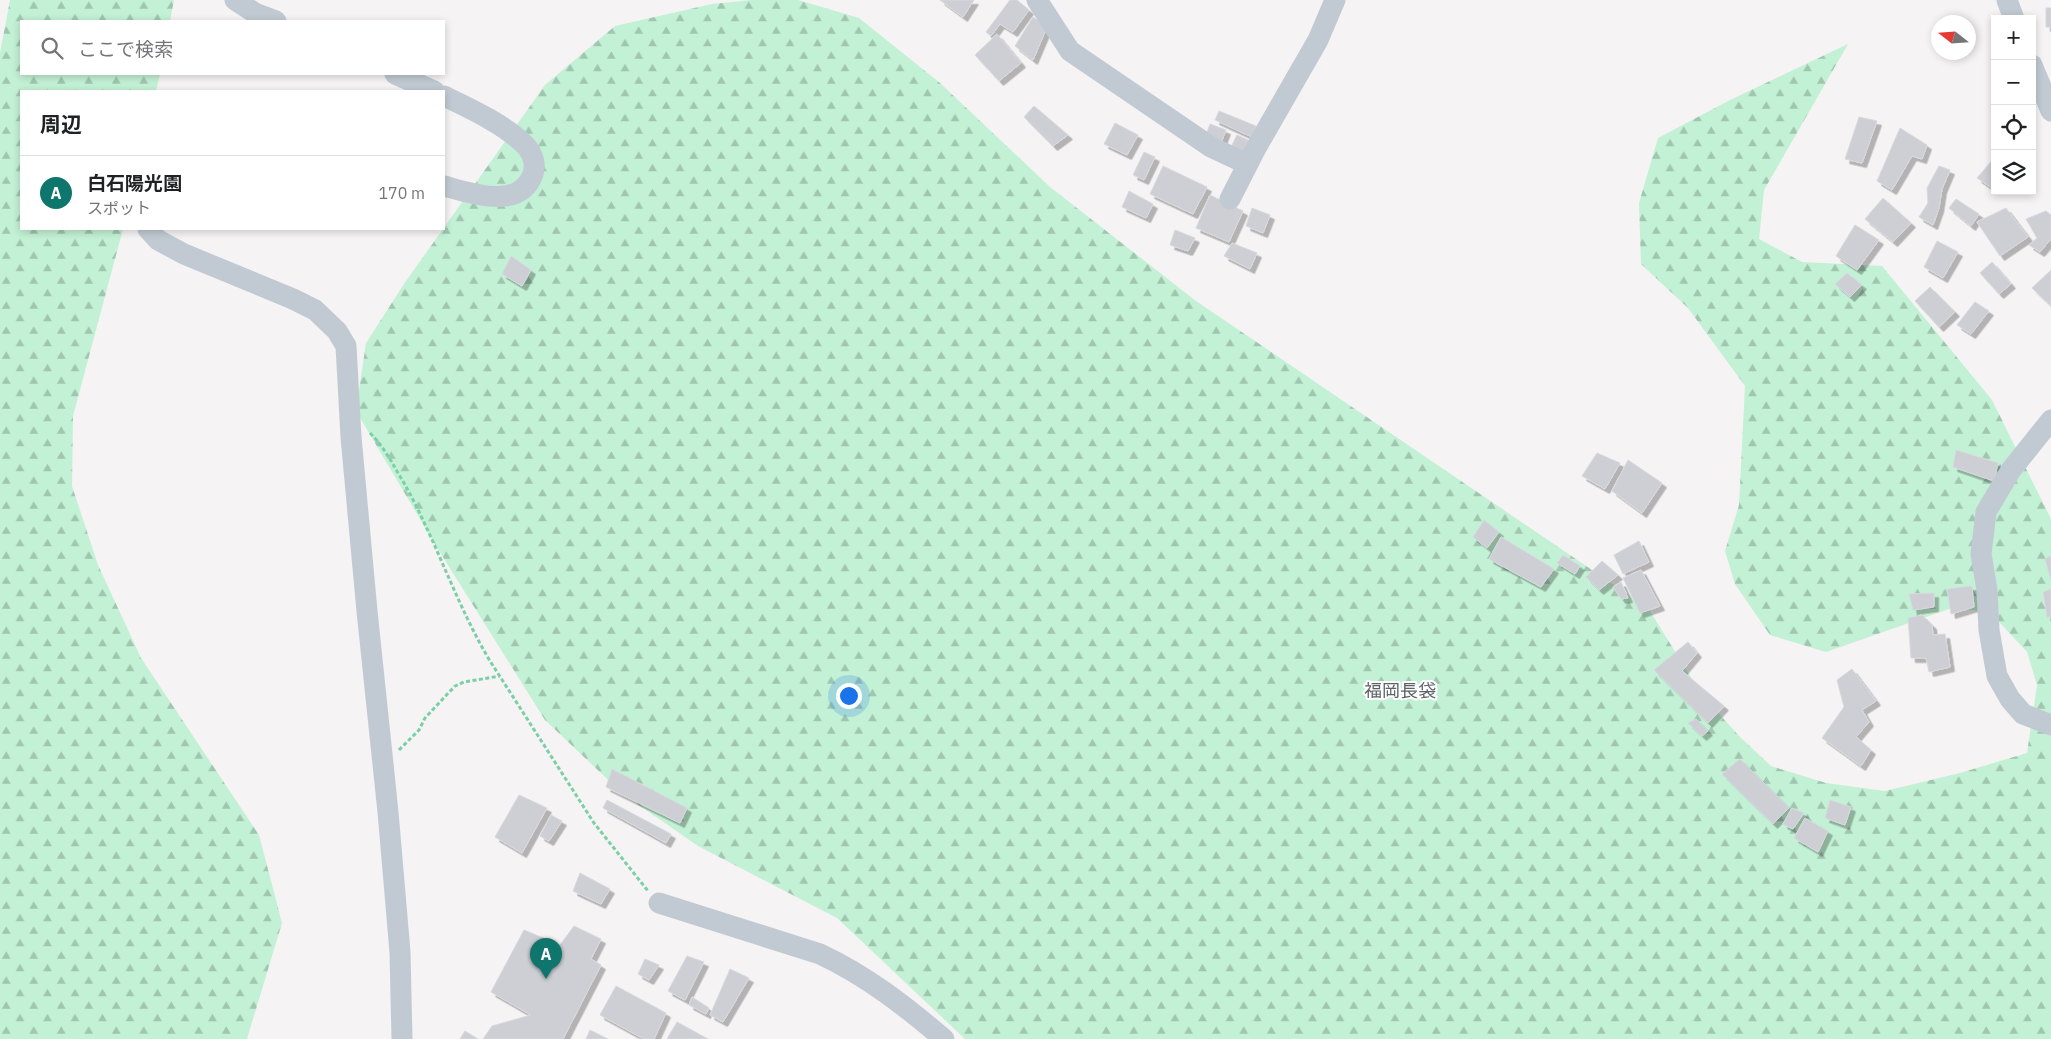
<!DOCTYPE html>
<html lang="ja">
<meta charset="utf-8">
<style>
body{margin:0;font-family:"IBM Plex Sans","Noto Sans JP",sans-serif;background:#f6f6f6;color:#202124}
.controls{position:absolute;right:15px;top:15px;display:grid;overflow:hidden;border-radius:0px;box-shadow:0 2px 8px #0003}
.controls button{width:45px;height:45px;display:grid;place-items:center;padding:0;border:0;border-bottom:1px solid #e0e0e0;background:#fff;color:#202124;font:25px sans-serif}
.compass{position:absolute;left:1931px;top:15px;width:45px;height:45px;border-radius:50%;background:#fff;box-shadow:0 2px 8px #0003;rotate:287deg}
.you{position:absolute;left:848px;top:695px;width:18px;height:18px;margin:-12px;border:4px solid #fff;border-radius:50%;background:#1a73e8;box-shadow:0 0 0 8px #1a73e833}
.badge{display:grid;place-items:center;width:32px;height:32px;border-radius:50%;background:#0f766e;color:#fff;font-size:16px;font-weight:700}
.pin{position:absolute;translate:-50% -41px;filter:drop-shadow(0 1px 2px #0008)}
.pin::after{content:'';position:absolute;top:26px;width:18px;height:15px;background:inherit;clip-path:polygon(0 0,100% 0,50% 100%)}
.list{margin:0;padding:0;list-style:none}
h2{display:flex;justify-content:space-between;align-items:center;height:65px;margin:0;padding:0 20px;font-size:21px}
h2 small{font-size:16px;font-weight:400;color:#757577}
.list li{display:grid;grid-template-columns:32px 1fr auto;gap:15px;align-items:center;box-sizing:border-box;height:75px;padding:0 20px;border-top:1px solid #e0e0e0}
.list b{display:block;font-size:19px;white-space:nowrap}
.list p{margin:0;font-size:16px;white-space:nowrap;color:#757577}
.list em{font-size:16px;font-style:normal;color:#757577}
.icon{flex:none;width:28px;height:28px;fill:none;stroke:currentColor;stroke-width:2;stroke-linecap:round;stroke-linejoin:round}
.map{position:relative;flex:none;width:2051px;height:1039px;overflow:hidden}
.search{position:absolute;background:#fff;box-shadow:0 2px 8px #0003;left:20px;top:20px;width:425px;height:55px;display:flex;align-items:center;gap:12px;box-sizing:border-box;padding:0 18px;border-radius:0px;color:#757577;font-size:19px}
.panel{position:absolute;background:#fff;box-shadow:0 2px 8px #0003;left:20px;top:90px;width:425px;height:140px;border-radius:0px}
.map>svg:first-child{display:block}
.forest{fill:url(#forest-firs)}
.building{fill:#cdcfd5;stroke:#d7d9de;filter:url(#shadow)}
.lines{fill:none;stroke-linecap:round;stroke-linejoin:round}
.path{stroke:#7ad0a6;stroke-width:3;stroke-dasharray:4 2.5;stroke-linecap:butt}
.minor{stroke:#c1cad2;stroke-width:21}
.labels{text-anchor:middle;stroke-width:4;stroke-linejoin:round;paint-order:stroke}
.quarter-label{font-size:18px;fill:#5f6368;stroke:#fff}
</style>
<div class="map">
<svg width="2051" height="1039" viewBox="0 0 2051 1039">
<defs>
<pattern id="forest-firs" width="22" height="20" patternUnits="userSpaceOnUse" patternTransform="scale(1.25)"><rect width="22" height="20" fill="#c3f1d5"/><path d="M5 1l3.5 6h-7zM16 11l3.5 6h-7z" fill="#a0c6b0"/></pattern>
<filter id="shadow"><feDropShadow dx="4.5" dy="4.5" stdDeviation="0" flood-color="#0004"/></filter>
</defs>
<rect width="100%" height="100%" fill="#f5f3f3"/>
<path class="forest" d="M10 0H174L170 21H21V74H160L156 91H21V229H123L73 416 72 486 98 565 141 658 259 835 282 923 247 1039H0V53Z
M751 0H798L859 18 940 83 1050 187 1196 301 1648 608 1702 695 1740 737 1771 766 1826 783 1885 791 1960 773 2027 753 2037 685 2027 652 1989 611 1949 609 1826 652 1770 635 1735 584 1725 551 1739 505 1745 386 1688 308 1641 264 1639 203 1658 138 1730 100 1848 44 1764 190 1759 239 1802 262 1882 266 1992 400 2051 519V1039H965L837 918 698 846 623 794 545 720 436 546 356 411 366 343 404 284 545 85 615 26 712 4Z"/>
<path class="building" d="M940 0H974L963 17Z
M1010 0H1017L1029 10 1013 32 1000 24 991 36 986 32Z
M2046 8H2051V27H2046Z
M1033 17 1047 27 1033 60 1015 46Z
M997 34 1021 63 999 81 975 55Z
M1034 106 1068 135 1053 146 1024 117Z
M1219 111 1256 126 1252 137 1215 120Z
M1859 117 1877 121 1862 163 1845 159Z
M1115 123 1138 135 1127 155 1104 144Z
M1210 124 1226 130 1221 143 1206 135Z
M1900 128 1927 145 1922 159 1912 156 1892 190 1877 181Z
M1237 135 1248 140 1243 153 1231 147Z
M1144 152 1155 157 1144 180 1133 175Z
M1995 157V190L1977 178Z
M1163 166 1207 187 1193 214 1150 194Z
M1939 166 1950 170 1942 189 1939 208 1933 225 1919 217 1928 203 1927 188Z
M1129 191 1153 204 1146 218 1122 207Z
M1210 195 1243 211 1229 242 1196 228Z
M1883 198 1911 223 1893 242 1865 219Z
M1956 199 1979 214 1971 226 1949 208Z
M1252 208 1270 215 1263 233 1246 226Z
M2006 208 2028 237 2000 256 1977 222Z
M2046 211 2051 215V239L2040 252 2029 245 2037 238 2026 219Z
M1855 225 1879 240 1857 270 1836 256Z
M1175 230 1195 238 1188 251 1170 245Z
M1937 241 1958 252 1943 278 1924 267Z
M1232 243 1257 253 1250 269 1224 256Z
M511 256 531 270 522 286 502 274Z
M1992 262 2011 284 1999 294 1980 273Z
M2051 270V306L2032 288Z
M1847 273 1862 285 1850 297 1835 284Z
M1930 287 1955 312 1939 327 1915 301Z
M1975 302 1989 311 1971 334 1957 325Z
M1956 450 1998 463 1994 481 1953 467Z
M1597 453 1620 463 1605 489 1582 476Z
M1628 460 1662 483 1642 513 1612 491Z
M1484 520 1499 532 1487 548 1473 537Z
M1501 537 1554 569 1541 587 1489 559Z
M1639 541 1649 562 1623 574 1614 555Z
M1563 555 1580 566 1575 574 1557 563Z
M2051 556V580L2045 559Z
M1602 561 1618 575 1599 590 1586 577Z
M1641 570 1660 606 1640 613 1623 578Z
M1621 582 1628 598 1621 599 1613 587Z
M1972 586 1974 607 1951 614 1947 589Z
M2051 589V617H2047L2043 592Z
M1934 593V607L1913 610 1909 594Z
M1922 615 1932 625 1933 635 1945 634 1950 667 1929 672 1926 658H1911L1908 618Z
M1688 642 1697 653 1682 671 1724 706 1708 723 1654 670Z
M1852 669 1876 701 1862 710 1869 722 1856 737 1871 750 1861 766 1822 738 1844 707 1837 680Z
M1696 719 1708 731 1702 736 1688 723Z
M1740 759 1789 808 1773 824 1722 774Z
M612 769 687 808 680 823 606 787Z
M519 795 547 808 522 853 495 837Z
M607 800 671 834 666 843 603 808Z
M1830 800 1851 807 1845 825 1825 818Z
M1792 808 1804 813 1793 829 1783 824Z
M551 815 562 821 549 841 540 836Z
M1805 818 1828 831 1818 852 1794 838Z
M580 873 610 889 601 904 573 891Z
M574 926 601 939 591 959 601 965 563 1039H483L492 1026 531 1015 491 992 524 930 560 945Z
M687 956 704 962 685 1000 668 991Z
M645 959 659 965 649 980 638 974Z
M730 969 749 978 723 1022 710 1015Z
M616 986 666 1013 654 1039H644L600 1015Z
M692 997 709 1008 706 1014 689 1005Z
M677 1022 708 1039H667Z
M590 1030 608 1039H586Z
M465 1031 478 1039H460Z"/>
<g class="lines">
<path class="path" d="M370 433C385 448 393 465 404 483 436 540 456 604 490 661L594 823 648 891
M399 750 419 730 425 718 455 686 464 682 500 676"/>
<path class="minor" d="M235 0 255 13 276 21
M1037 0 1070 51 1211 147 1247 164
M2007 0 2014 19
M2032 65 2051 111
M395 74 434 91
M444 96C469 108 506 125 526 146 533 154 536 164 533 174 520 211 470 193 444 186
M1230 199 1256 148 1318 40 1335 0
M148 229 158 240 184 254 293 299 315 310 337 331 346 346 351 437 367 611 388 812 400 952 402 1039
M2051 420 2011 470 1986 512 1981 554 1987 590 1989 630 1997 676 2010 699 2023 714 2051 725
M659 903 820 954C867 976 905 1006 944 1039"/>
</g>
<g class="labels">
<g class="quarter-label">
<text x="1400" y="697">福岡長袋</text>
</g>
</g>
</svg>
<div class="controls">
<button>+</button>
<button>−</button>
<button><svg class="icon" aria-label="locate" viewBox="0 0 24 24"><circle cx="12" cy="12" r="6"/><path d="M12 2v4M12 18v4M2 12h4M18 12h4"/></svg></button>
<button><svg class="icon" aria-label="layers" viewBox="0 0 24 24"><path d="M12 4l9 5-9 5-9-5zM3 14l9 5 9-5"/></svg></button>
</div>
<svg class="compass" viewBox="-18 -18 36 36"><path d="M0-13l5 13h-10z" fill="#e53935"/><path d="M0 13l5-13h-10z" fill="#757577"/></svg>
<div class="you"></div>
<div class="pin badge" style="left:546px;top:979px">A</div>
<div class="search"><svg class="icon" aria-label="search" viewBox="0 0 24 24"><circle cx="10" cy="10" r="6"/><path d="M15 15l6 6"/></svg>ここで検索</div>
<section class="panel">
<h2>周辺<small></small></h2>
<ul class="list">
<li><span class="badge">A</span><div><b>白石陽光園</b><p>スポット</p></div><em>170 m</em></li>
</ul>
</section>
</div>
